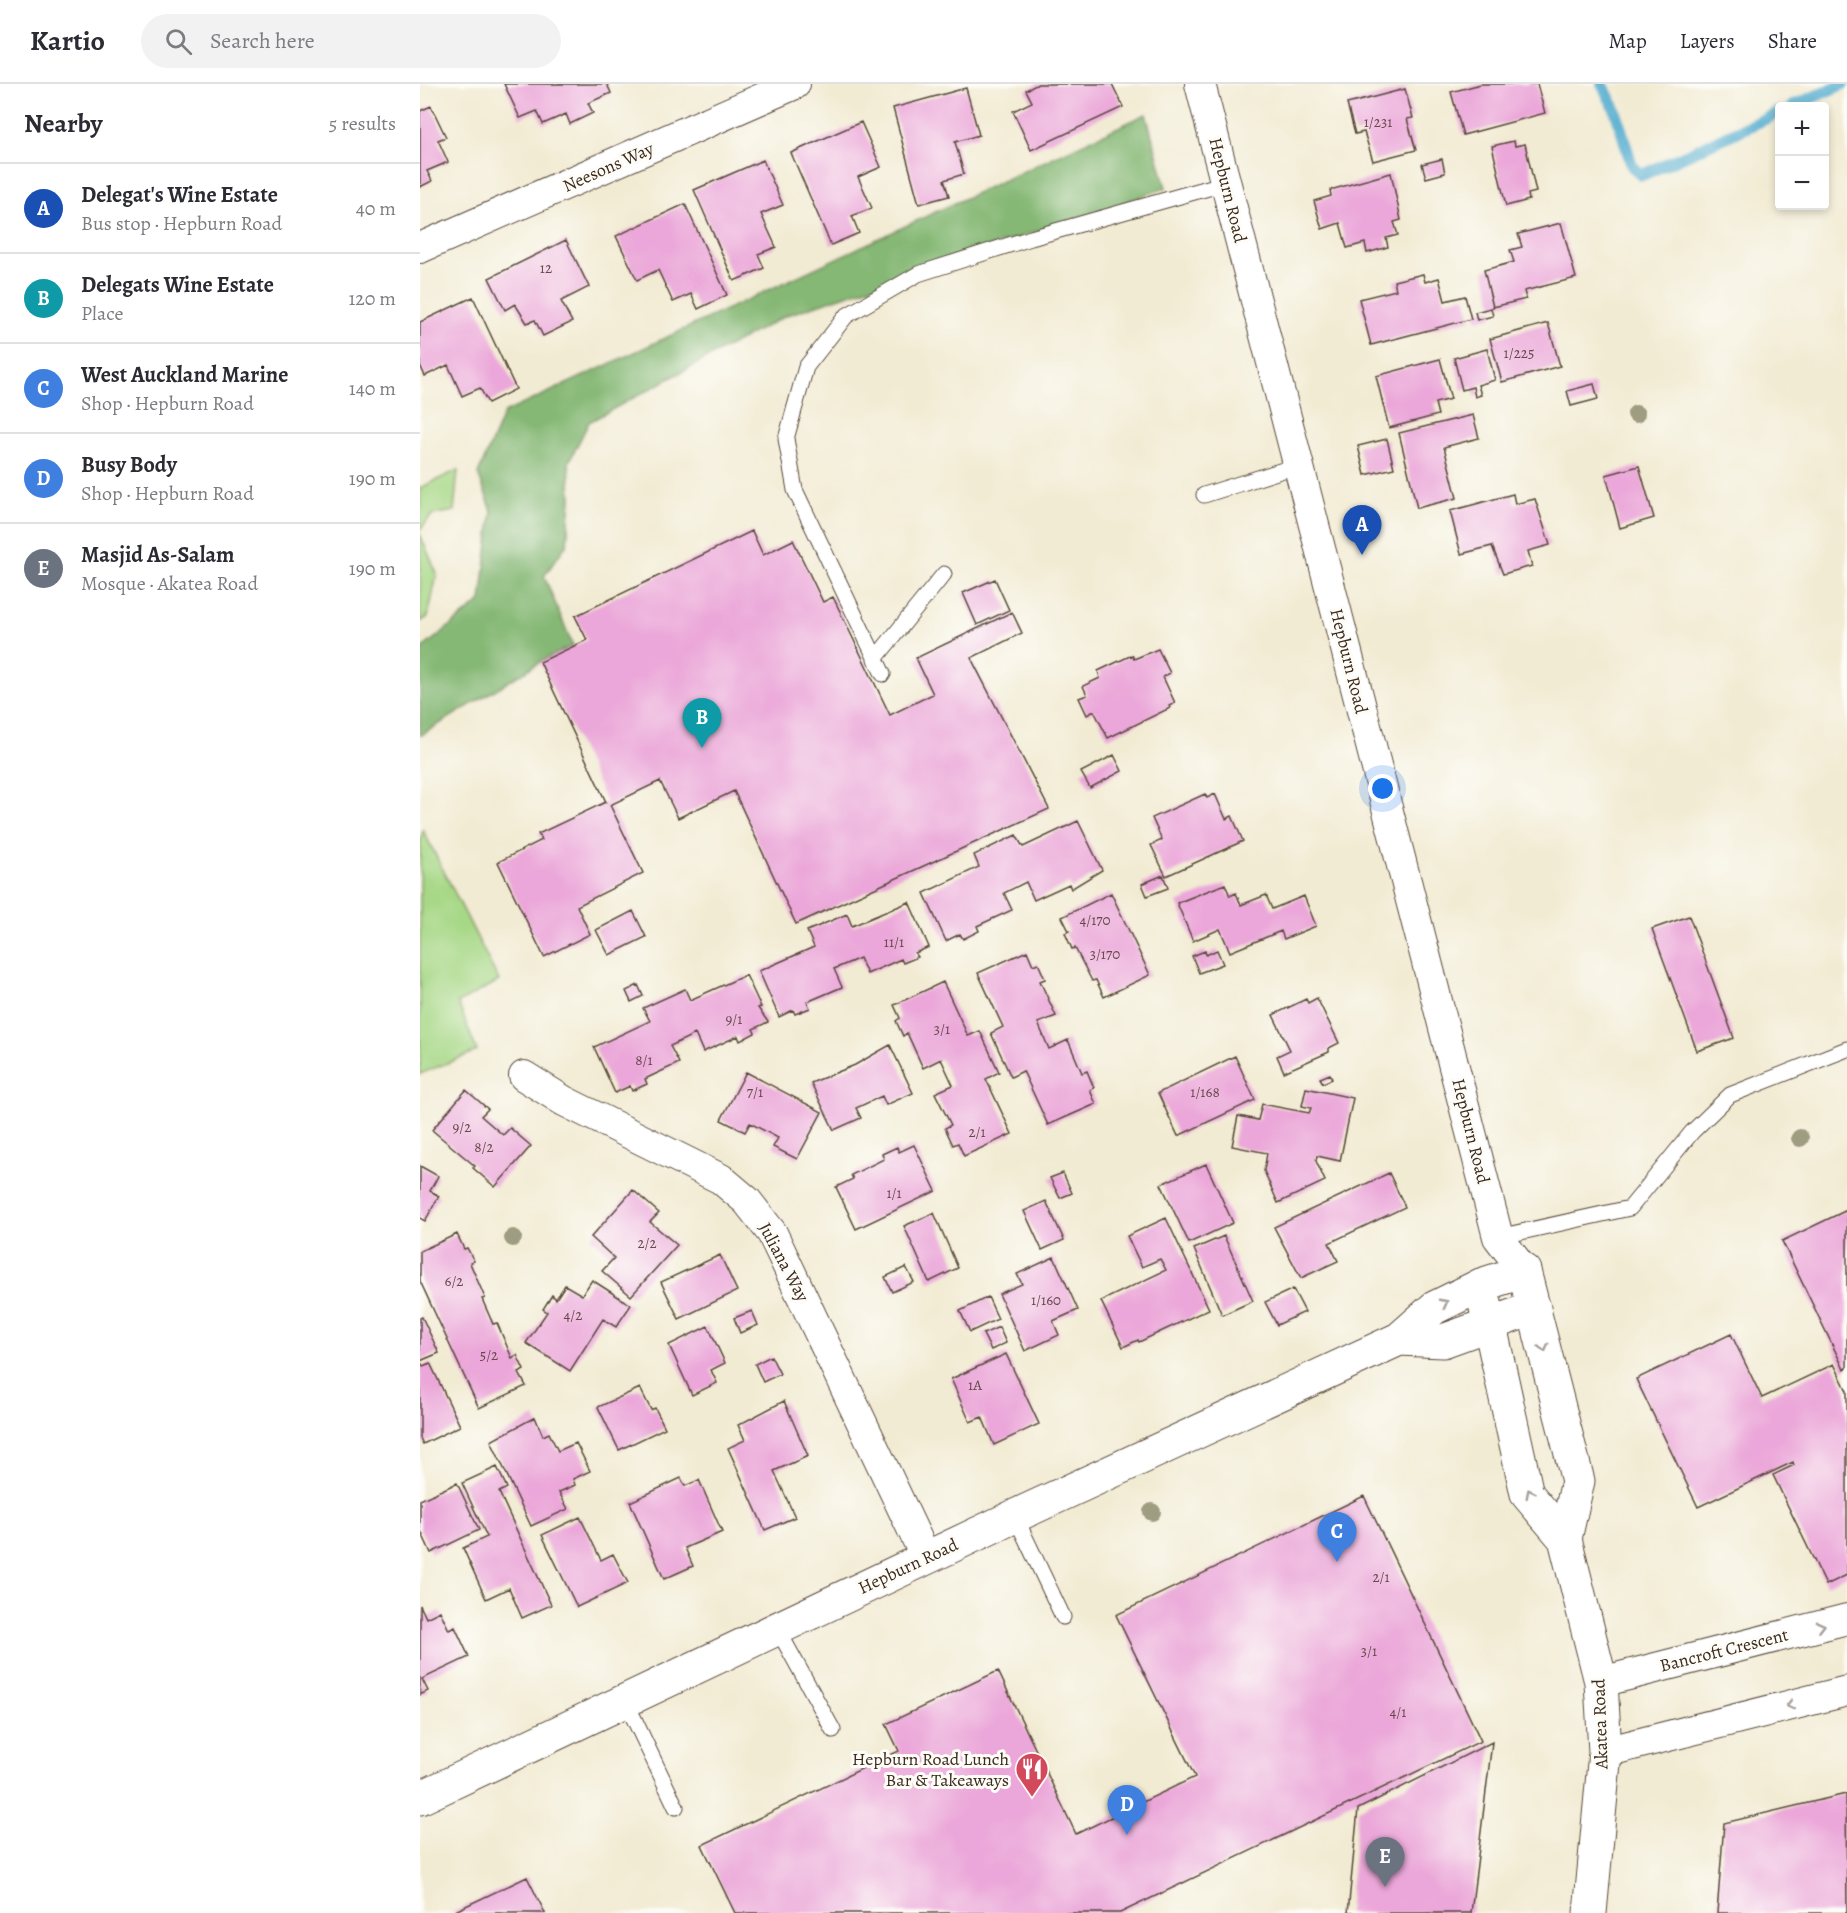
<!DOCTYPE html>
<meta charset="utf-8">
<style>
body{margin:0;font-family:Alegreya,serif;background:#f2f2f3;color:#2b2b33}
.controls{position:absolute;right:18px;top:18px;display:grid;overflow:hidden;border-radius:6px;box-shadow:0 3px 9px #0003}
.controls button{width:54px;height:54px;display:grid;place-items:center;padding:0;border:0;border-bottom:2px solid #e1e1e2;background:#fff;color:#2b2b33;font:30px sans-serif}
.you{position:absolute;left:963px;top:705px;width:21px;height:21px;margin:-15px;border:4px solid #fff;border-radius:50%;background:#1a73e8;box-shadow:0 0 0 9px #1a73e833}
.badge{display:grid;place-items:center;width:39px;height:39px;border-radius:50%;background:#db2777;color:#fff;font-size:20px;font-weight:700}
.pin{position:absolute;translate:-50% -50px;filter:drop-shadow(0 2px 3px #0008)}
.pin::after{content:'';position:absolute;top:32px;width:21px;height:18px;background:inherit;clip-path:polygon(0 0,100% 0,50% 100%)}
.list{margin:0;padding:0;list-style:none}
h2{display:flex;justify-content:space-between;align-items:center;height:78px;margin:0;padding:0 24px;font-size:26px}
h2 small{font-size:20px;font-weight:400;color:#7c7c81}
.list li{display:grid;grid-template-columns:39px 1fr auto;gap:18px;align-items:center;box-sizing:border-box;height:90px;padding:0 24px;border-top:2px solid #e1e1e2}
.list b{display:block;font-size:22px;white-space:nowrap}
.list p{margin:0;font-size:20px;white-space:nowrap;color:#7c7c81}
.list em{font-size:20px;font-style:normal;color:#7c7c81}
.icon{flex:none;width:33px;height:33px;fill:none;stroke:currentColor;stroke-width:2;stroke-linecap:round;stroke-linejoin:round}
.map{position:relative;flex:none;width:1427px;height:1829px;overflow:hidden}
header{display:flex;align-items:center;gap:36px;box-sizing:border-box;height:84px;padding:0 30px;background:#fff;border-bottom:2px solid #e1e1e2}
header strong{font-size:28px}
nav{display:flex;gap:33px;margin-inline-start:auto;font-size:21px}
.search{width:420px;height:54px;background:#f2f2f3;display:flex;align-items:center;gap:15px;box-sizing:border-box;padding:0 21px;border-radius:33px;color:#7c7c81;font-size:22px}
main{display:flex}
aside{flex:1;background:#fff}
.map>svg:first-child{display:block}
.green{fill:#a7d887;stroke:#718152;stroke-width:1.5}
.forest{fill:#85b874;stroke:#607149;stroke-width:1.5}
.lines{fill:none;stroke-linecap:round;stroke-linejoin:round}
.stream{stroke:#51acce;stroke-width:12}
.building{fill:#eba7d9}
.service-casing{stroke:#564739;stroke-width:17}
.minor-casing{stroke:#564739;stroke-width:32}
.tertiary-casing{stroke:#564739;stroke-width:35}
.secondary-casing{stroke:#564739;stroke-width:35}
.service{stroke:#fff;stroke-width:15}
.minor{stroke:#fff;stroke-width:30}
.tertiary{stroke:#fff;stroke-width:33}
.secondary{stroke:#fff;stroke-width:33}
.tree{fill:#9f9d81}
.oneway{stroke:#a79f9a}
.labels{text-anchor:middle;stroke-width:6;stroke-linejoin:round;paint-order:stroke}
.number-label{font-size:15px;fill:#67494d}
.street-label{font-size:18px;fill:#3b2a1e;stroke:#fdfcf7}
.poi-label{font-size:18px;fill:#3b2a1e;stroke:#fdfcf7;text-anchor:end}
</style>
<header>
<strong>Kartio</strong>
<div class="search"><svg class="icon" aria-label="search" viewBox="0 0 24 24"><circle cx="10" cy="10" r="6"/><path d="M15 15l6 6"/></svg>Search here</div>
<nav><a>Map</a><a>Layers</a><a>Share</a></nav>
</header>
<main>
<aside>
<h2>Nearby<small>5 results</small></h2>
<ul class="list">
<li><span class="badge" style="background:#1a4fb4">A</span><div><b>Delegat's Wine Estate</b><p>Bus stop · Hepburn Road</p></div><em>40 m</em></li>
<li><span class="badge" style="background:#0f9aa8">B</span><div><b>Delegats Wine Estate</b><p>Place</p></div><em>120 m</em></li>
<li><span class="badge" style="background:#3f7fe0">C</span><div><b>West Auckland Marine</b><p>Shop · Hepburn Road</p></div><em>140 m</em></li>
<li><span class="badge" style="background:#3f7fe0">D</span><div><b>Busy Body</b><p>Shop · Hepburn Road</p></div><em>190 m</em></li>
<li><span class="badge" style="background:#6b7280">E</span><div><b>Masjid As-Salam</b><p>Mosque · Akatea Road</p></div><em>190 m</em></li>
</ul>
</aside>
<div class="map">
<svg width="1427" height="1829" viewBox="0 0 1427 1829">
<rect width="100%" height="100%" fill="#fdfcf7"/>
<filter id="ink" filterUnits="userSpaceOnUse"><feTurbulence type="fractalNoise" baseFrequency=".0167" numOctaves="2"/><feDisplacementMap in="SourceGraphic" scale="12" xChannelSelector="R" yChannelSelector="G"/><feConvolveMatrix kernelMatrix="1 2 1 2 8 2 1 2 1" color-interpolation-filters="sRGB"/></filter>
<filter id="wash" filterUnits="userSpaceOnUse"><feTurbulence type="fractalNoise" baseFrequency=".008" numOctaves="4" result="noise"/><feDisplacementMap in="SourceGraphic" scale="24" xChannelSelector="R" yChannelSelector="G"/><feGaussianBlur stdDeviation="1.35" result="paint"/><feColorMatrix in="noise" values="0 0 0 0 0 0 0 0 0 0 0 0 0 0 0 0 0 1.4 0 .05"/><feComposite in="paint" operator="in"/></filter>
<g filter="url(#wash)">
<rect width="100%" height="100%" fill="#f2ebd3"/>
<path class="green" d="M38 386 34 427 12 431 0 446V404Z
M0 450 17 490 8 533 0 538Z
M3 746 79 897 38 919 57 967 0 990V759Z"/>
<path class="forest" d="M726 30 746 104 367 231 169 338 149 378 151 415 147 460 124 492 153 562 120 578 0 652V566L61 517 72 427 58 390 84 329Z"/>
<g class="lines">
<path class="stream" d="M1182 0 1195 25 1212 82 1222 91 1360 28
M1373 22 1423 0"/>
</g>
<g id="blocks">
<path class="building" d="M84 0H187L191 9 168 19 173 29 150 40 146 30 123 40 117 27 100 34Z
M618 0H692L703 23 611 66 593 27 612 18 606 6Z
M1061 0H1117L1125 29 1043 51 1031 8Z
M546 4 559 51 535 58 544 90 524 96 529 112 499 120 473 24Z
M985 5 993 34 987 35 996 66 953 77 944 48 935 50 927 20Z
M11 22 26 53 18 56 28 78 7 87 12 97 0 103V27Z
M441 38 461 83 438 93 452 124 432 132 439 149 411 161 371 69Z
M1094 57 1095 62 1105 60 1116 108 1108 110 1109 116 1086 122 1072 62Z
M1022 75 1025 89 1006 94 1002 80Z
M343 76 363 121 341 130 356 163 338 170 344 184 314 197 274 106Z
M971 89 981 136 974 138 978 151 966 154 968 163 947 169 945 159 927 164 920 139 902 145 894 117 911 112 910 106Z
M265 120 307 211 278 225 271 210 253 218 238 186 217 196 196 152Z
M1141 139 1156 194 1104 207 1106 215 1073 223 1064 186 1094 178 1090 166 1102 163 1098 150Z
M146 156 169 203 141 217 152 238 123 252 115 236 107 239 95 220 85 226 69 194Z
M1003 190 1005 198 1019 194 1025 217 1045 212 1051 235 951 261 939 215 976 206 974 197Z
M53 213 96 305 68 319 60 304 42 312 28 281 5 292 0 281V238Z
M1071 224 1073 232 1057 236 1055 228Z
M1128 239 1140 282 1082 298 1070 255Z
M1067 265 1075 296 1058 301 1061 311 1055 313 1053 303 1042 306 1034 274Z
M1020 275 1031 315 1015 319 1018 331 969 344 956 292Z
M1174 300 1178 315 1151 322 1147 307Z
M1053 331 1059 354 1024 363 1037 414 997 424 979 349Z
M967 355 974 384 945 391 938 362Z
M1219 382 1234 434 1200 444 1186 391Z
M1093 410 1095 420 1115 415 1130 461 1108 467 1112 482 1083 490 1072 462 1041 470 1030 427Z
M332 447 343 471 373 456 403 518 413 513 470 631 513 610 496 574 592 528 602 549 551 574 629 725 376 840 314 707 258 734 240 697 190 721 223 789 157 822 170 850 124 873 78 778 122 756 118 750 186 718 120 578 167 556 155 532Z
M575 495 589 526 557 541 543 509Z
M738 565 750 589 743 593 755 619 749 622 750 624 688 654 674 627 667 631 659 614 667 611 663 602 680 594 678 587 712 571 714 575Z
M694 671 702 687 670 704 661 688Z
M785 710 787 714 795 710 806 735 812 732 823 757 746 792 731 761 742 756 732 734Z
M658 737 682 786 651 805 649 800 614 816 606 798 584 809 592 826 557 842 559 847 543 855 540 850 526 857 504 809 559 783 554 771 596 751 603 763Z
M743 791 748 804 727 812 722 800Z
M805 800 810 812 816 809 821 821 846 811 852 825 884 812 896 842 864 855 861 847 810 868 800 845 773 857 757 819Z
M691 809 730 891 684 913 676 896 672 897 655 864 652 865 645 849 649 847 642 833Z
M489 818 509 863 495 869 498 873 483 879 481 875 447 890 440 874 414 885 422 903 387 918 390 924 375 930 373 926 359 933 339 887 394 863 387 847 427 830 432 842Z
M213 827 226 853 189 871 176 846Z
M1269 832 1314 954 1277 967 1232 845Z
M797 866 803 880 779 889 772 872 785 867 786 871Z
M607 867 613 881 618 879 625 895 620 897 636 932 618 939 629 965 648 956 662 989 667 987 674 1004 670 1006 676 1020 628 1041 603 987 591 993 571 949 583 943 558 889Z
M326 891 341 923 338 924 348 938 333 945 335 949 320 957 318 952 283 968 275 950 250 962 259 979 225 995 227 1000 212 1007 210 1002 195 1009 174 963 230 937 223 924 265 905 270 916Z
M523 898 548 952 560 947 579 988 566 995 592 1050 544 1072 538 1059 533 1061 525 1044 531 1041 515 1009 533 1001 521 975 503 984 487 949 483 952 476 937 480 934 474 921Z
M218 901 223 912 211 918 206 907Z
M897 914 919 959 909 964V968L864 988 857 972 870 966 853 931 886 915 888 919Z
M470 961 493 1009 466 1021 462 1012 436 1024 441 1034 414 1046 391 999 435 981Z
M815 972 835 1016 758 1052 738 1009Z
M326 988 402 1028 377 1075 353 1063 358 1054 330 1039 325 1048 301 1036Z
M910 990 912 995 903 999 900 994Z
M886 1004 933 1014 920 1077 897 1072 896 1077 905 1097 858 1119 844 1087 847 1069 812 1062 818 1032 838 1036 842 1020 889 1029 891 1024 882 1022Z
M46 1006 68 1025 61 1032 83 1051 90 1044 111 1062 75 1103 53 1084 55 1082 12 1046Z
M494 1061 516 1107 436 1145 416 1103 433 1095 431 1091 464 1075 462 1070 477 1063 479 1068Z
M786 1080 813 1139 769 1159 741 1100Z
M0 1082 18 1092 10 1107 19 1112 5 1137 0 1134Z
M643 1089 652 1109 640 1114 630 1094Z
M969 1089 985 1123 909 1159 918 1177 881 1194 854 1143Z
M213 1106 239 1129 230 1138 257 1161 211 1212 182 1187 194 1174 171 1153Z
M626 1117 644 1156 622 1166 604 1127Z
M1427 1126V1284L1424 1285 1362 1157Z
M514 1129 538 1184 509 1198 484 1142Z
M746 1134 789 1225 719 1258 718 1256 703 1263 681 1217 746 1186 740 1175 722 1183 707 1152Z
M37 1150 44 1165 47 1164 54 1177 50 1179 65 1214 62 1215 73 1240 77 1239 92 1274 97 1271 104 1286 99 1289 106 1302 59 1324 0 1197V1167Z
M804 1152 833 1217 802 1231 774 1165Z
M300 1171 317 1207 259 1235 241 1198Z
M634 1173 658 1226 633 1237 639 1251 605 1267 579 1210 602 1200 597 1190Z
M486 1183 494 1198 472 1208 465 1193Z
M172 1196 211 1221 196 1243 183 1235 150 1287 106 1259 127 1228 123 1225 132 1211 136 1215 145 1201 162 1211Z
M873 1205 885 1228 857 1241 845 1218Z
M568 1213 578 1235 550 1248 540 1227Z
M332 1227 338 1241 320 1249 314 1234Z
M2 1233 19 1269 0 1277V1234Z
M288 1242 305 1279 291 1286 297 1299 272 1311 249 1261Z
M579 1243 586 1259 571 1266 563 1250Z
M1311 1250 1342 1314 1414 1280 1427 1307V1491L1406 1501 1353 1391 1374 1381 1373 1378 1278 1423 1216 1295Z
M586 1270 619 1340 574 1361 562 1333 550 1338 531 1295Z
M351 1272 360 1290 343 1298 335 1280Z
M0 1278 3 1282 10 1279 40 1342 3 1360 0 1354Z
M220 1304 231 1326 235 1324 245 1344 199 1366 178 1323Z
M364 1317 388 1372 354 1387 375 1433 345 1446 308 1364 325 1356 318 1341Z
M115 1333 123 1352 129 1349 138 1367 156 1359 170 1387 153 1395 155 1401 139 1408 148 1425 111 1442 71 1357Z
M77 1383 87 1404 79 1408 131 1521 102 1534 89 1504 66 1515 43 1464 67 1453 42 1399Z
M261 1394 265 1402 279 1396 302 1448 265 1464 273 1482 244 1495 210 1418Z
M37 1399 59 1446 11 1469 0 1445V1416Z
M944 1412 1061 1657 700 1829H315L282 1761 479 1667 466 1640 578 1587 656 1750 775 1693 696 1531Z
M160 1433 181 1476 193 1470 208 1499 157 1523 122 1451Z
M0 1521 6 1534 20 1527 29 1546 35 1543 49 1573 2 1595 8 1607 0 1611Z
M1072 1658 1051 1829H928L938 1725Z
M1426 1710 1427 1829H1297L1304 1739Z
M107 1793 125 1829H31Z"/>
</g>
</g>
<g filter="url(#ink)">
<use href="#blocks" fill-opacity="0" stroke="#564739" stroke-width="1.5"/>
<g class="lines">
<g class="service-casing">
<path id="service" d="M784 411 879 381
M455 575 524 490
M463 590 375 406 366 355 386 283 426 232 498 190 611 154 806 99
M1078 1153 1210 1124 1272 1048 1310 1011 1427 965
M595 1432 643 1533
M357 1544 413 1646
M206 1618 256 1723"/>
</g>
<g class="minor-casing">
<path id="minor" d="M780 0 1078 1153 1104 1187
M0 164 375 0
M104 992 144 1017 301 1095 327 1117 352 1149 506 1474
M1181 1598 1427 1535
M1185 1668 1427 1607"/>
</g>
<g class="tertiary-casing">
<path id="tertiary" d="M1104 1187 1158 1397 1145 1455 1181 1598 1185 1668 1170 1829
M1061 1201 1107 1410 1145 1455"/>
</g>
<g class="secondary-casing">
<path id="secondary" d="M979 1255 1023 1257 1114 1224
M0 1714 595 1432 979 1255 1014 1224 1061 1201 1104 1187"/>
</g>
<use href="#service" class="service"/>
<use href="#minor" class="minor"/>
<use href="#tertiary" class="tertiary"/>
<use href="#secondary" class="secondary"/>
</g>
<g class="tree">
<circle cx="1216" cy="330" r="9"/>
<circle cx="1380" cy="1054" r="9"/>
<circle cx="93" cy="1154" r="9"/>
<circle cx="732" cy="1428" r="9"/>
</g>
<defs><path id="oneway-chevron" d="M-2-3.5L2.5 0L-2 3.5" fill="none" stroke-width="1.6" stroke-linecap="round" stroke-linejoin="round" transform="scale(1.5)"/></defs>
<g class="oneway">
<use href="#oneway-chevron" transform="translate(1024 1219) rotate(-28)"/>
<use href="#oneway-chevron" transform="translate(1124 1264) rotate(76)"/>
<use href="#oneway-chevron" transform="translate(1110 1409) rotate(-117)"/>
<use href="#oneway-chevron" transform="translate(1401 1542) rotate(-14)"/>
<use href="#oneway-chevron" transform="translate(1370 1621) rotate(166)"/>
</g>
</g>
<defs>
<g id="restaurant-pin" transform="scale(1.725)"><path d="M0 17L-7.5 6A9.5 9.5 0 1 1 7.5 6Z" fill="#d1495b" stroke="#fdfcf7"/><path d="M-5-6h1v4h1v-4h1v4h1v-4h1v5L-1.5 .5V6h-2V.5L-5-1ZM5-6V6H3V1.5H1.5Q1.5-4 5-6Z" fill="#fff"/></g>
</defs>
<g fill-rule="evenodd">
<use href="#restaurant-pin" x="612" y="1685"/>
</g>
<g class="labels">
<g class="number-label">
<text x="958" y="43">1/231</text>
<text x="126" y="189">12</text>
<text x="1099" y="274">1/225</text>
<text x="675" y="841">4/170</text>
<text x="474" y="863">11/1</text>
<text x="685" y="875">3/170</text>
<text x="314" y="940">9/1</text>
<text x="522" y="950">3/1</text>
<text x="224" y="981">8/1</text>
<text x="335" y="1013">7/1</text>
<text x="785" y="1013">1/168</text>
<text x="42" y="1048">9/2</text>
<text x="557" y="1053">2/1</text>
<text x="64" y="1068">8/2</text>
<text x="474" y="1114">1/1</text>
<text x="227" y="1164">2/2</text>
<text x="34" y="1202">6/2</text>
<text x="626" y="1221">1/160</text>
<text x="153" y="1236">4/2</text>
<text x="69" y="1276">5/2</text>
<text x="555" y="1306">1A</text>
<text x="961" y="1498">2/1</text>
<text x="949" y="1572">3/1</text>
<text x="978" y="1633">4/1</text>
</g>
<g class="street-label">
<text transform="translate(188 83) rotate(-24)" y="6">Neesons Way</text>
<text transform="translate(808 106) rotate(76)" y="6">Hepburn Road</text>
<text transform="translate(929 577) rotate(76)" y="6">Hepburn Road</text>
<text transform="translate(1051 1047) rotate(76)" y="6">Hepburn Road</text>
<text transform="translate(364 1178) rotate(62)" y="6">Juliana Way</text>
<text transform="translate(488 1482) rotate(-25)" y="6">Hepburn Road</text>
<text transform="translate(1304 1566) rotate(-14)" y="6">Bancroft Crescent</text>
<text transform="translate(1180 1640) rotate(-92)" y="6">Akatea Road</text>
</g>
<g class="poi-label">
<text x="589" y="1681">Hepburn Road Lunch<tspan x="589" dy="21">Bar &amp; Takeaways</tspan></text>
</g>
</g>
</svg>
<div class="controls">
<button>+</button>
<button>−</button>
</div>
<div class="you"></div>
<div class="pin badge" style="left:942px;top:471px;background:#1a4fb4">A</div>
<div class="pin badge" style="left:282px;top:664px;background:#0f9aa8">B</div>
<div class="pin badge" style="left:917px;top:1478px;background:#3f7fe0">C</div>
<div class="pin badge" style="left:707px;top:1751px;background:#3f7fe0">D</div>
<div class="pin badge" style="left:965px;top:1803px;background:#6b7280">E</div>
</div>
</main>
